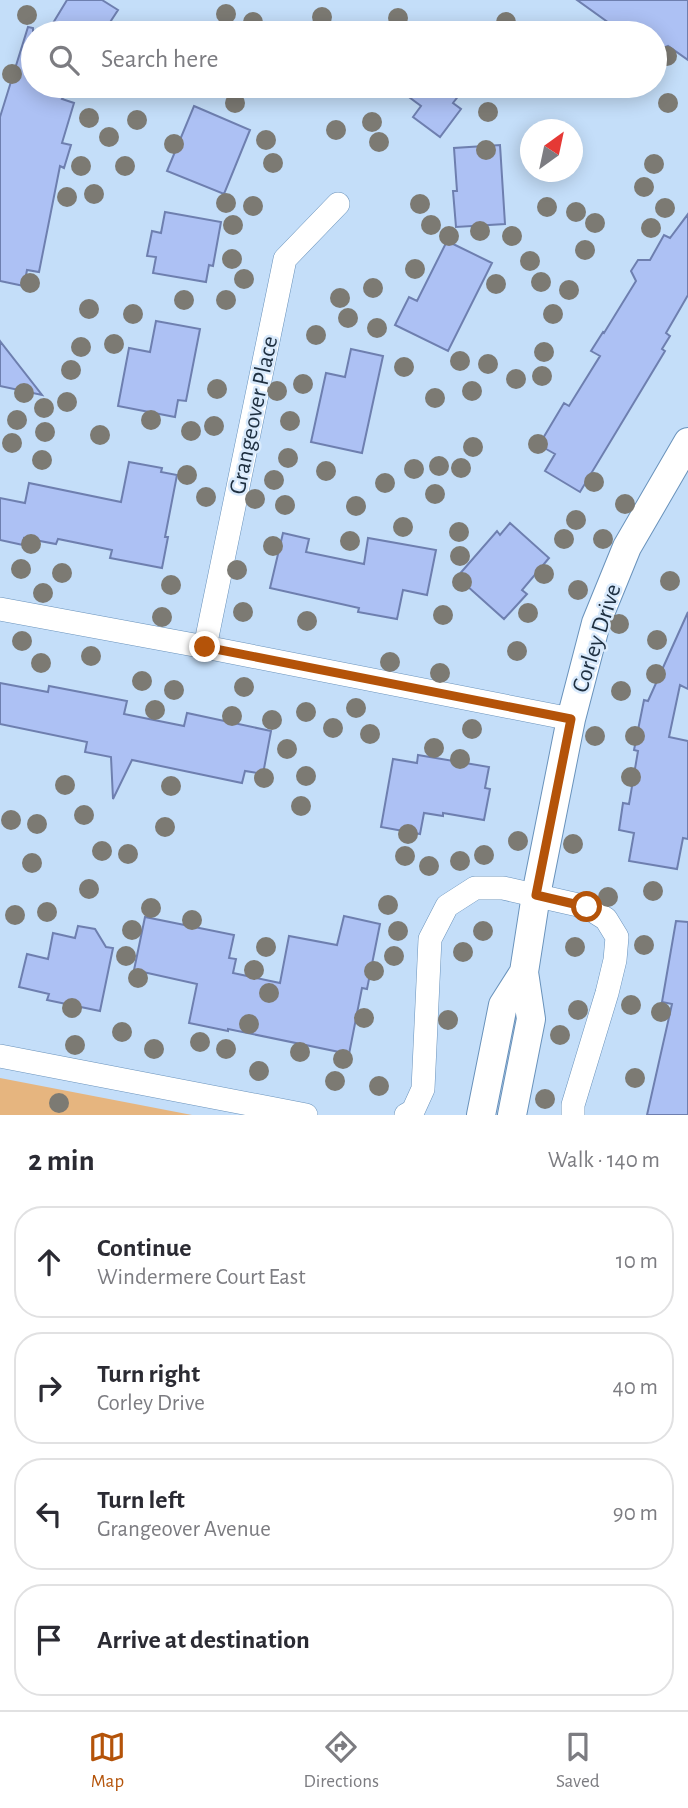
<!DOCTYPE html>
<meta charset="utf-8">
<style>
body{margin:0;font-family:"Alegreya Sans",sans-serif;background:#f2f2f3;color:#2b2b33}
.compass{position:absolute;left:520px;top:119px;width:63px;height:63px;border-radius:50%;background:#fff;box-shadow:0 4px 18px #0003;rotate:33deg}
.stop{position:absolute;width:21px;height:21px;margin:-16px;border:5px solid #b45309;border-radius:50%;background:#fff}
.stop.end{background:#b45309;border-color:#fff;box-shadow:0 2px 7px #0008}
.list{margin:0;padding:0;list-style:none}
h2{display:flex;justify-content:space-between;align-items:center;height:91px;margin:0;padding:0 28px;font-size:30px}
h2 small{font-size:23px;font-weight:400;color:#7c7c81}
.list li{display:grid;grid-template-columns:46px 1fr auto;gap:21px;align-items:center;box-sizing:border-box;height:112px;margin:0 14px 14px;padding:0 14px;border:2px solid #e1e1e2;border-radius:28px}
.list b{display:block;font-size:26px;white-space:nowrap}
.list p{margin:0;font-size:23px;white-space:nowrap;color:#7c7c81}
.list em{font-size:23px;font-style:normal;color:#7c7c81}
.icon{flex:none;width:38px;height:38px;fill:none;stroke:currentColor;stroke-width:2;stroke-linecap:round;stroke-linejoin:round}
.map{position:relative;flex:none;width:688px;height:1115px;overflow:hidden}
.search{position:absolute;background:#fff;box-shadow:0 4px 18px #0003;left:21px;right:21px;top:21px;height:77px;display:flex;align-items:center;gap:18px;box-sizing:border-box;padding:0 24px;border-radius:38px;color:#7c7c81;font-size:26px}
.sheet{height:595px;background:#fff}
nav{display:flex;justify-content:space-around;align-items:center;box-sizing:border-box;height:98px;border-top:2px solid #e1e1e2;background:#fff;font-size:19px;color:#7c7c81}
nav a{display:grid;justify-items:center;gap:4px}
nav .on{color:#b45309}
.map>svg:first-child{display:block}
.green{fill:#e6b57f}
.building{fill:#adc1f4;stroke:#6e7faf;stroke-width:2}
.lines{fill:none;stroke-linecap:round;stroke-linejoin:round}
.minor-casing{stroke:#6992bb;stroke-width:24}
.tertiary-casing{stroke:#6992bb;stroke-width:30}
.minor{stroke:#fff;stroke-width:23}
.tertiary{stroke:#fff;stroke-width:28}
.tree{fill:#7c7a73}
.route{stroke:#b45309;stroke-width:9}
.labels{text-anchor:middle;stroke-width:5;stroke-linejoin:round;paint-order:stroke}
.street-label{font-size:24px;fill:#1e2f40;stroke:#d9eafc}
</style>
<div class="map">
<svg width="688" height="1115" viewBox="0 0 688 1115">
<rect width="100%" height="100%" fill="#c4def9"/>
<path class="green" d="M0 1078 192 1115H0Z"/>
<path class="building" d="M67 0H102L118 10 103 33H47Z
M577 0H688V60L668 46 661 49 655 44V33H623Z
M28 27 33 28V86H70L62 99 74 103 62 143 71 145 64 168 60 166 39 272 27 270 24 286 0 281V117Z
M394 86H466L453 103 461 109 440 137 413 117 421 106Z
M194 106 250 130 224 194 167 171Z
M500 145 505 224 456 227 453 191H457L454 148Z
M165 212 221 222 213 266 209 265 206 282 153 273 156 257 147 256 152 231 161 233Z
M688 214V295L666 333 670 336 662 349 665 351 580 492 545 471 555 454 539 445 564 403 569 406 600 356 591 351 603 332 604 333 636 281 631 271 638 260H650L664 235 670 238Z
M447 241 492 263 448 351 395 325 409 297 417 301Z
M156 321 200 329 186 401 178 400 175 417 118 406 129 348 150 352Z
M0 341 42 395 0 386Z
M351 349 383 356 362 453 311 442 326 373 345 377Z
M129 462 162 468 161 472 177 475 165 537H168L162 568 110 558 112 550 58 539 56 544 24 538 23 545 0 540V498L25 503 29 483 121 502Z
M510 523 549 558 522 590 527 594 504 619 457 577 497 531 500 535Z
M283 533 309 539 306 552 364 564 368 538 436 550 427 595 403 590 397 619 358 612 359 608 270 588Z
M688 612V689L680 685 669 737 688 741V839L683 838 677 869 629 861 634 833 619 830 623 803 629 804 638 751 634 750 644 700 648 701Z
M0 683 48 692 49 686 127 701 124 714 184 726 187 713 271 731 263 774 245 771 242 783 132 760 113 799 111 757 85 752 87 742 0 724Z
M418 755 489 767 485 788 490 789 484 820 443 813V816L424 813 420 834 381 827 393 759 417 763Z
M344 916 380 924 367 989 362 988 349 1054 228 1029V1031L189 1023 197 984 134 970 145 917 234 935 229 958 236 959 233 973 280 983 289 936 337 945Z
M676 921 688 922V1115H647L672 1004 662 1002Z
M78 926 95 929 106 947 113 948 100 1011 47 1000 49 994 19 987 27 954 48 959 53 933 75 938Z"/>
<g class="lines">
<g class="minor-casing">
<path id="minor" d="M0 609 205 647 571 719
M205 647 285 259 338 204
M0 1056 306 1115
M406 1115 413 1111 423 1089 430 939 447 906 475 888H503L587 907 606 919 617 937 615 960 607 993 573 1105V1115"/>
</g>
<g class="tertiary-casing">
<path id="tertiary" d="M481 1115 503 1005 524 972
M512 1115 531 1019 524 972 536 895 571 719 596 623 627 547 688 442"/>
</g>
<use href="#minor" class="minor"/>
<use href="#tertiary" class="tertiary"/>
</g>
<g class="tree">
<circle cx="226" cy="14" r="10"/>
<circle cx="27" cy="15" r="10"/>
<circle cx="322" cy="17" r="10"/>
<circle cx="398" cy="18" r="10"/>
<circle cx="253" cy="22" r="10"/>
<circle cx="506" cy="22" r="10"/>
<circle cx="667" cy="56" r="10"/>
<circle cx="12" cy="74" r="10"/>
<circle cx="235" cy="103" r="10"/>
<circle cx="668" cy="103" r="10"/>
<circle cx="488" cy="112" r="10"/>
<circle cx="89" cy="118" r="10"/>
<circle cx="137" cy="120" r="10"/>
<circle cx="372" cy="122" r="10"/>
<circle cx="336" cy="130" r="10"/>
<circle cx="109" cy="137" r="10"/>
<circle cx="266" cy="140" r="10"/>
<circle cx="379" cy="142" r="10"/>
<circle cx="174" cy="144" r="10"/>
<circle cx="486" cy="150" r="10"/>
<circle cx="273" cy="163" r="10"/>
<circle cx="654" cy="164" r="10"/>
<circle cx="81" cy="166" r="10"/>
<circle cx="125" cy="166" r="10"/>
<circle cx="644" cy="187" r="10"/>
<circle cx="94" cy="194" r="10"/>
<circle cx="67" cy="197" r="10"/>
<circle cx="226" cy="203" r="10"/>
<circle cx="420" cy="204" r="10"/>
<circle cx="253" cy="206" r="10"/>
<circle cx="547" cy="207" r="10"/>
<circle cx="665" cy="208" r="10"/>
<circle cx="576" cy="212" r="10"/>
<circle cx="595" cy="223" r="10"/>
<circle cx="233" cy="225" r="10"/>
<circle cx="431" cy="225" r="10"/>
<circle cx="651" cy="228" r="10"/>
<circle cx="480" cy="231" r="10"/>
<circle cx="449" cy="236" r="10"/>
<circle cx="512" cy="236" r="10"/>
<circle cx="585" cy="250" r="10"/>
<circle cx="232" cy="259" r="10"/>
<circle cx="530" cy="261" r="10"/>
<circle cx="415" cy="269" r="10"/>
<circle cx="244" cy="279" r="10"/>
<circle cx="541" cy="282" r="10"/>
<circle cx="30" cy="283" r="10"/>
<circle cx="496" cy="284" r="10"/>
<circle cx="373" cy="288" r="10"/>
<circle cx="569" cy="290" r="10"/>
<circle cx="340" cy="298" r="10"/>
<circle cx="184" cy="300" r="10"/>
<circle cx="226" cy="300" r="10"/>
<circle cx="89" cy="309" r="10"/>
<circle cx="133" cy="314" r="10"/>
<circle cx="553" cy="314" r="10"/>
<circle cx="348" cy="318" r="10"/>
<circle cx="377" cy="328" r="10"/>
<circle cx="316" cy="335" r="10"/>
<circle cx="114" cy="344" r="10"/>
<circle cx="81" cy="347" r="10"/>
<circle cx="544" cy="352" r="10"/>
<circle cx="460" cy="361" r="10"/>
<circle cx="488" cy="364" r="10"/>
<circle cx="404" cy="367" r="10"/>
<circle cx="71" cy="370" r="10"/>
<circle cx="542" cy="376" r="10"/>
<circle cx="516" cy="379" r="10"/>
<circle cx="303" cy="384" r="10"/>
<circle cx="217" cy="389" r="10"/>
<circle cx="277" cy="391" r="10"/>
<circle cx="472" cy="391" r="10"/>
<circle cx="24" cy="393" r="10"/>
<circle cx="435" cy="398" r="10"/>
<circle cx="67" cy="402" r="10"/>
<circle cx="44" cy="408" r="10"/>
<circle cx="17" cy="420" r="10"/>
<circle cx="151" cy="420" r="10"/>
<circle cx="290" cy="421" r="10"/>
<circle cx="214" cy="426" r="10"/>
<circle cx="191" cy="431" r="10"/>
<circle cx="45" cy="432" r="10"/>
<circle cx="100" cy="435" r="10"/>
<circle cx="12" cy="443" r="10"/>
<circle cx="538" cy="444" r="10"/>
<circle cx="473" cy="447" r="10"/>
<circle cx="288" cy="458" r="10"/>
<circle cx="42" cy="460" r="10"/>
<circle cx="439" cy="466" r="10"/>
<circle cx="461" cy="468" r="10"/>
<circle cx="414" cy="469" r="10"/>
<circle cx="326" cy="471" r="10"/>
<circle cx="187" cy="475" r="10"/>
<circle cx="274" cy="480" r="10"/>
<circle cx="594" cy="482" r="10"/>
<circle cx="385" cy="483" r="10"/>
<circle cx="435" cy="494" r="10"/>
<circle cx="206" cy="497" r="10"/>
<circle cx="255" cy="499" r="10"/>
<circle cx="625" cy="504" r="10"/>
<circle cx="285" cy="505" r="10"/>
<circle cx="356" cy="506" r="10"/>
<circle cx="576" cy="520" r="10"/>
<circle cx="403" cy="527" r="10"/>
<circle cx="459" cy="532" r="10"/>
<circle cx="564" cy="539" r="10"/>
<circle cx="603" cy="539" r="10"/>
<circle cx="350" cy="541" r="10"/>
<circle cx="31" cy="544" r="10"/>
<circle cx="273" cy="546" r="10"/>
<circle cx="460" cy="556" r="10"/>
<circle cx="21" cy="569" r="10"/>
<circle cx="237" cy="570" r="10"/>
<circle cx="62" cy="573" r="10"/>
<circle cx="544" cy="574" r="10"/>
<circle cx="670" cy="581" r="10"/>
<circle cx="462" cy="582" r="10"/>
<circle cx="171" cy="585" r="10"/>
<circle cx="578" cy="590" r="10"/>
<circle cx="43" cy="593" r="10"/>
<circle cx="243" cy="612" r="10"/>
<circle cx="528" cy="613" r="10"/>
<circle cx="443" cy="615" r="10"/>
<circle cx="162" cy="617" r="10"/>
<circle cx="307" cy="621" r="10"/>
<circle cx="619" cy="624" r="10"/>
<circle cx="657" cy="640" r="10"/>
<circle cx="22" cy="641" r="10"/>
<circle cx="517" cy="651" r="10"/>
<circle cx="91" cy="656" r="10"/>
<circle cx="390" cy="662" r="10"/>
<circle cx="41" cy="663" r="10"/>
<circle cx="440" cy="673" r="10"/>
<circle cx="656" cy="674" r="10"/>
<circle cx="142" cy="681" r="10"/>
<circle cx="244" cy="687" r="10"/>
<circle cx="174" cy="690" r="10"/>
<circle cx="621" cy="691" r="10"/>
<circle cx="356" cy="708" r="10"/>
<circle cx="155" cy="710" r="10"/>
<circle cx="306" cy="712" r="10"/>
<circle cx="232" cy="716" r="10"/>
<circle cx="272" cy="720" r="10"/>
<circle cx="333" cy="728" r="10"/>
<circle cx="472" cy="729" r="10"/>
<circle cx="370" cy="734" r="10"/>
<circle cx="595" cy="736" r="10"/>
<circle cx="635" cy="736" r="10"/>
<circle cx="434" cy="748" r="10"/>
<circle cx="287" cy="749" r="10"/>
<circle cx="460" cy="759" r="10"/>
<circle cx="306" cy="776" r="10"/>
<circle cx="631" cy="777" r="10"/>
<circle cx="264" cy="778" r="10"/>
<circle cx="65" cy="785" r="10"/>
<circle cx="171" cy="786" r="10"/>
<circle cx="301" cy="806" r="10"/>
<circle cx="84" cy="815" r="10"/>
<circle cx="11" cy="820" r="10"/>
<circle cx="37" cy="824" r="10"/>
<circle cx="165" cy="827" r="10"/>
<circle cx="408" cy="834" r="10"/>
<circle cx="518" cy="841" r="10"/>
<circle cx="573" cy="844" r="10"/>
<circle cx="102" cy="851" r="10"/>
<circle cx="128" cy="854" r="10"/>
<circle cx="484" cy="855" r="10"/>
<circle cx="405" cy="856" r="10"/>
<circle cx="460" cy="861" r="10"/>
<circle cx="32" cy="863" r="10"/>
<circle cx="429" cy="866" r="10"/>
<circle cx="89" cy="889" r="10"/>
<circle cx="653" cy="891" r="10"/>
<circle cx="608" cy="897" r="10"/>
<circle cx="388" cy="905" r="10"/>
<circle cx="151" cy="908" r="10"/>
<circle cx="47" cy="912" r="10"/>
<circle cx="15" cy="915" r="10"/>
<circle cx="192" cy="920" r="10"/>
<circle cx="132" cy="930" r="10"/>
<circle cx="398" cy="931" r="10"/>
<circle cx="483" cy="931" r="10"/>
<circle cx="644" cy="945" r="10"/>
<circle cx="266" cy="947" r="10"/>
<circle cx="575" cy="947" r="10"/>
<circle cx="463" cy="952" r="10"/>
<circle cx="126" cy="956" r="10"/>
<circle cx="394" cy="956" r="10"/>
<circle cx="254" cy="970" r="10"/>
<circle cx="374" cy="971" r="10"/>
<circle cx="138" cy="978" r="10"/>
<circle cx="269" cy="993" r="10"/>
<circle cx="631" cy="1005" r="10"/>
<circle cx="72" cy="1008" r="10"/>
<circle cx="578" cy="1010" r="10"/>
<circle cx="661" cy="1012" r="10"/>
<circle cx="364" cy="1018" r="10"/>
<circle cx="448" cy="1020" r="10"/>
<circle cx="249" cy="1024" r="10"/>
<circle cx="122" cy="1032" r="10"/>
<circle cx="560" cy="1035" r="10"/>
<circle cx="200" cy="1042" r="10"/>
<circle cx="75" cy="1045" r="10"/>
<circle cx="154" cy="1049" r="10"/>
<circle cx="226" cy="1049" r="10"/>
<circle cx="300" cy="1052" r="10"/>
<circle cx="343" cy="1059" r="10"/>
<circle cx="259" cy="1071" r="10"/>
<circle cx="635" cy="1078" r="10"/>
<circle cx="335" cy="1081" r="10"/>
<circle cx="379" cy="1086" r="10"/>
<circle cx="545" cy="1099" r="10"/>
<circle cx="59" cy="1103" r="10"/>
</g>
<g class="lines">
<path class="route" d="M205 647 571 719 536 895 587 907"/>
</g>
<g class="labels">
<g class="street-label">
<text transform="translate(253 415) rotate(-78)" y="8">Grangeover Place</text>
<text transform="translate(596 638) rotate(-72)" y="8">Corley Drive</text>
</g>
</g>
</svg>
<svg class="compass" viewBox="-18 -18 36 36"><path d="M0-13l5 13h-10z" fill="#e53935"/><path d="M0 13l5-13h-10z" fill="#7c7c81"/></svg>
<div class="stop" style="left:587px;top:907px"></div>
<div class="stop end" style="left:205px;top:647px"></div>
<div class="search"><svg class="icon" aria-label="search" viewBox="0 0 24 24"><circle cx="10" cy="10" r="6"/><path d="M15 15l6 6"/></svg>Search here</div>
</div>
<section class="sheet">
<h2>2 min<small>Walk · 140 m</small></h2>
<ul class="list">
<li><svg class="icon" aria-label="ahead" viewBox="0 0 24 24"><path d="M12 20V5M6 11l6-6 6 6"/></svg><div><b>Continue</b><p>Windermere Court East</p></div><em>10 m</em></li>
<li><svg class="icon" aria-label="right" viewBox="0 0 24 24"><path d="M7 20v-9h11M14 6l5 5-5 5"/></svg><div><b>Turn right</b><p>Corley Drive</p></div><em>40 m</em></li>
<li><svg class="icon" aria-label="left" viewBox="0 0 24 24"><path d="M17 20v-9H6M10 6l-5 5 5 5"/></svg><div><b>Turn left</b><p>Grangeover Avenue</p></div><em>90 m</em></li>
<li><svg class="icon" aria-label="arrive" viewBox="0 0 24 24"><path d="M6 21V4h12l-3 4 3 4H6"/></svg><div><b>Arrive at destination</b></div></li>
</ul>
</section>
<nav>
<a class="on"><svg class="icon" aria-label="map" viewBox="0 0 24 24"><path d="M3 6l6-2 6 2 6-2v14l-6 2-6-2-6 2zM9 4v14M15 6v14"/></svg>Map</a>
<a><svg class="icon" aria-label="directions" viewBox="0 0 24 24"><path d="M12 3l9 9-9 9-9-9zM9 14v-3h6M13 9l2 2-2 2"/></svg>Directions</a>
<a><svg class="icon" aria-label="saved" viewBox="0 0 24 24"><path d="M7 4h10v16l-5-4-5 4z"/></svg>Saved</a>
</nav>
